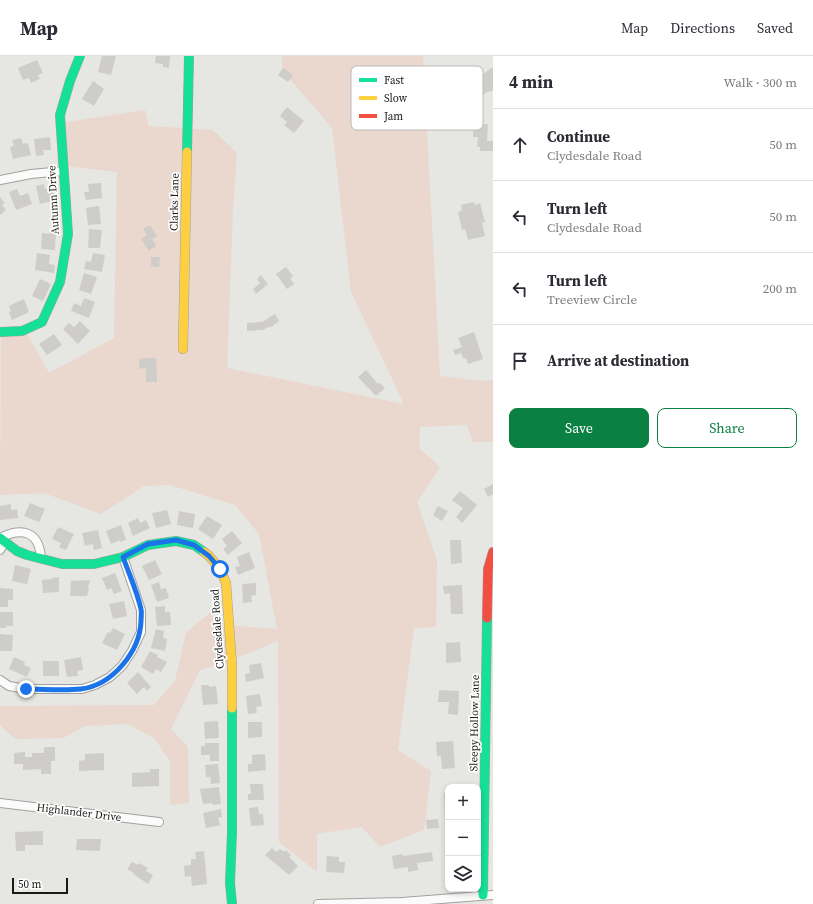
<!DOCTYPE html>
<meta charset="utf-8">
<style>
body{margin:0;font-family:"Source Serif 4",serif;background:#f7f7f7;color:#2b2b33}
.controls{position:absolute;right:12px;bottom:12px;display:grid;overflow:hidden;border-radius:8px;box-shadow:0 2px 6px #0003}
.controls button{width:36px;height:36px;display:grid;place-items:center;padding:0;border:0;border-bottom:1px solid #e1e1e2;background:#fff;color:#2b2b33;font:20px sans-serif}
.scale{position:absolute;left:12px;bottom:10px;width:56px;box-sizing:border-box;padding-left:4px;border:2px solid #191917;border-top:0;font-size:11px;line-height:14px;white-space:nowrap;color:#191917;-webkit-text-stroke:3px #fff;paint-order:stroke}
.stop{position:absolute;width:12px;height:12px;margin:-9px;border:3px solid #1a73e8;border-radius:50%;background:#fff}
.stop.end{background:#1a73e8;border-color:#fff;box-shadow:0 1px 4px #0008}
.list{margin:0;padding:0;list-style:none}
h2{display:flex;justify-content:space-between;align-items:center;height:52px;margin:0;padding:0 16px;font-size:17px}
h2 small{font-size:13px;font-weight:400;color:#7c7c81}
.list li{display:grid;grid-template-columns:26px 1fr auto;gap:12px;align-items:center;box-sizing:border-box;height:72px;padding:0 16px;border-top:1px solid #e1e1e2}
.list b{display:block;font-size:15px;white-space:nowrap}
.list p{margin:0;font-size:13px;white-space:nowrap;color:#7c7c81}
.list em{font-size:13px;font-style:normal;color:#7c7c81}
.actions{display:flex;gap:8px;padding:12px 16px}
.actions a{flex:1;padding:9px 0;border:1px solid #0b8043;border-radius:8px;text-align:center;font-size:14px;color:#0b8043}
.actions .main{background:#0b8043;color:#fff}
.icon{flex:none;width:22px;height:22px;fill:none;stroke:currentColor;stroke-width:2;stroke-linecap:round;stroke-linejoin:round}
.map{position:relative;flex:none;width:493px;height:848px;overflow:hidden}
header{display:flex;align-items:center;gap:24px;box-sizing:border-box;height:56px;padding:0 20px;background:#fff;border-bottom:1px solid #e1e1e2}
header strong{font-size:19px}
nav{display:flex;gap:22px;margin-inline-start:auto;font-size:14px}
main{display:flex}
aside{flex:1;background:#fff}
.map>svg:first-child{display:block}
.green{fill:#ead7cd}
.building{fill:#cecdca}
.lines{fill:none;stroke-linecap:round;stroke-linejoin:round}
.street-casing{stroke:#a1a19e;stroke-width:10}
.fast-casing{stroke:#a1a19e;stroke-width:10}
.slow-casing{stroke:#a1a19e;stroke-width:10}
.jam-casing{stroke:#a1a19e;stroke-width:10}
.street{stroke:#fbfbfb;stroke-width:8}
.fast{stroke:#16e098;stroke-width:9}
.slow{stroke:#ffcf43;stroke-width:9}
.jam{stroke:#f24e42;stroke-width:9}
.route{stroke:#1a73e8;stroke-width:5}
.labels{text-anchor:middle;stroke-width:3.5;stroke-linejoin:round;paint-order:stroke}
.street-label{font-size:11px;fill:#191917;stroke:#fff}
.key{fill:#fff;stroke:#babab9;stroke-width:1}
.key-label{font-size:11px;fill:#191917}
</style>
<header>
<strong>Map</strong>
<nav><a>Map</a><a>Directions</a><a>Saved</a></nav>
</header>
<main>
<div class="map">
<svg width="493" height="848" viewBox="0 0 493 848">
<rect width="100%" height="100%" fill="#e6e6e2"/>
<path class="green" d="M282 0H423L440 320 481 325 493 324V386H473L467 369 420 371 419 392 440 411 417 446 437 504 436 571 414 572 398 694 431 715 424 774 380 791 362 771 317 778V816L279 786 278 585 226 606 200 614 171 673 188 691 189 747 170 749V705L154 682 128 668 85 670 63 682 15 683 0 669V650L154 649 175 625 186 577 211 556 225 569 277 573 259 478 235 449 170 429 144 430 101 458 44 437 0 439 1 279 26 276 49 317 114 282 117 116 64 110 61 67 145 54 149 70 213 74 237 97 233 153 227 312 404 348 351 236 332 72 283 15Z"/>
<path class="building" d="M102 0H116L111 19 98 16Z
M156 0H170L169 12 163 11V8L155 7Z
M37 4 43 17 38 19 40 23 31 27 29 22 23 24 18 12Z
M283 12 293 19 288 26 278 19Z
M491 12H493V34L490 36 489 35 481 40 480 50 461 49 462 37H467L470 21 473 19H477L479 22Z
M93 25 104 33 94 50 82 43Z
M287 51 304 65 294 77 284 69 287 66 280 60Z
M476 68H488L487 85H493V95H480V91H477L478 81H473V75H475Z
M50 81 51 94H43L44 99 36 100 34 83Z
M21 82 23 88 28 87 31 99 13 103 10 91 14 90 12 84Z
M101 127 102 142 86 144 84 136H89L88 128Z
M44 128 45 133 52 131 55 144 40 148 36 130Z
M17 133 20 140 28 137 32 148 16 154 9 136Z
M0 141 5 147 2 149 6 154 0 159Z
M474 146 475 149 480 147 485 166 482 167 485 180 468 184 465 173 462 174 458 156 462 154 461 149Z
M99 150 101 168 88 169 86 152Z
M150 169 157 180 152 183 156 190 149 195 141 183 147 179 143 173Z
M89 173 102 174 100 192H88Z
M49 175H56L55 194 41 193 42 177 49 178Z
M37 197 50 199 49 208 55 209 54 217 35 214Z
M93 197 105 199 102 216 84 213 86 205 91 206Z
M151 201H160L159 211 151 210Z
M286 211 293 220 290 222 294 228 287 233 276 218Z
M84 217 97 221 91 238 79 234Z
M261 219 268 228 256 238 253 233 260 227 257 223Z
M40 223 51 228 43 245 32 240Z
M84 242 95 246 89 262 71 255 74 247 81 250Z
M24 243 29 256 12 264 9 256 11 255 9 250Z
M275 258 279 265 271 271H268L263 274 247 275V267L262 266Z
M80 265 90 275 78 288 63 273 69 267 74 271Z
M474 276 483 303 468 308 466 302 464 303 461 297 455 299 453 294 462 291 458 282Z
M54 278 62 289 47 299 39 288Z
M146 302H156L157 326H146V312L139 313V303Z
M366 314 378 328 380 327 385 332 376 340 358 321Z
M493 428V438L488 441 484 433Z
M460 435 477 449 462 467 456 461 463 452 452 444Z
M30 447 45 453 39 466 24 460Z
M11 448V454L17 453 18 462 0 464V450Z
M438 450 448 455 442 465 433 459Z
M167 454 171 468 156 472 152 457Z
M179 455 195 458 193 472 177 469Z
M207 460 222 469 213 483 198 473Z
M138 462 140 467 146 464 150 472 133 480 128 467Z
M121 469 126 484 120 486V484L111 488 106 475Z
M58 471 74 478 66 494 59 491 61 487 52 483Z
M98 474 102 492 94 494 93 488 85 490 82 477Z
M232 475 242 487 228 499 223 493 227 490 222 483Z
M450 484H461L462 507 451 508Z
M249 496 255 512 238 519 235 511 240 510 237 501Z
M155 504 162 518 149 524 142 510Z
M15 509 31 513 27 528 12 525Z
M115 517 122 535 114 538 111 532 107 534 102 522Z
M59 521V536L43 537 42 524 52 523V522Z
M90 524 88 532 89 533 87 540H70L71 525Z
M159 526 161 533 166 532 169 542 157 546 151 529Z
M256 527V539L251 540 252 546 243 547 242 528Z
M462 529 463 558H451L450 537 444 538 443 530Z
M0 532 13 533V544H8V551H0Z
M124 545 127 560 113 563 109 548Z
M165 550V556H170L171 569 157 570 155 551Z
M0 556H13V570H6V572H0Z
M113 572 125 578 117 594 102 587 108 576 110 577Z
M156 573 164 575 163 582 167 583 165 595 151 592Z
M0 578 13 579 12 595H0Z
M460 586 461 606 446 607V587Z
M150 595 158 599 157 601 167 606 161 616 156 613 153 618 141 611Z
M14 601 25 606 24 609 31 612 27 621 9 613Z
M81 601 83 614 77 615 78 620 67 621 64 604Z
M43 605H59V620H43Z
M261 607 264 622 246 626 245 618 250 617 249 609Z
M138 616 151 631 147 635 144 631 137 638 127 627Z
M201 629H209V631L216 630 218 648 203 649Z
M439 634 459 635 458 659 448 658 449 646H438Z
M260 638 262 650 256 651 257 657 248 658 246 640Z
M218 665 219 682 205 683 204 666Z
M248 666H262V681L248 682Z
M453 685 455 712 442 713 441 700H437L436 686Z
M205 687H219V705H210V699H201V690H205Z
M44 691H55V705H51V718H41V713L23 714V708H14V697L25 696V701H32V697H44Z
M104 697V714L79 715V705L85 704V698Z
M265 698 266 714 248 716V708H252V699Z
M218 708 220 727 211 728 210 721H206L205 709Z
M150 713H159V730L132 731V717L150 716Z
M250 728H263L264 744H248V738H251Z
M219 731 221 748 213 749 212 747 203 748 200 733Z
M444 737H448V762H445Z
M258 751 259 758H263L264 769 251 770 249 752Z
M221 753 222 761 218 762 220 769 206 772 203 757Z
M438 763 439 772 427 773 426 764Z
M43 775V789H25V795H16L15 776Z
M77 783H101L100 795 76 794Z
M272 792 276 796 280 793 284 796 286 794 291 799 289 801 298 810 289 819 265 799Z
M204 795 207 828 192 830 191 820 185 821 184 810 191 809V803H196L195 796Z
M432 796 433 805 417 807 418 814 408 816V811L394 813 392 800 403 798V800Z
M327 800 339 801V806H345L344 817 326 816Z
M132 806 138 809 139 807 148 812 146 815 153 819 148 828 133 818 134 817 127 813Z"/>
<g class="lines">
<g class="street-casing">
<path id="street" d="M0 124 31 118 63 115
M0 482C22 471 39 475 41 502
M0 494 5 486
M0 624 9 630 26 633H82L95 629 110 621 122 610 132 595 141 576V554L123 501
M0 747 159 766
M318 848 402 846 493 839"/>
</g>
<g class="fast-casing">
<path id="fast" d="M187 96 189 0
M0 276 22 275 42 266 60 226 68 178 60 59 70 25 80 0
M0 482 17 495 27 499 62 508H94L123 501 148 489 176 485 194 489 204 496
M232 652V776L230 827 232 848
M483 839 487 562"/>
</g>
<g class="slow-casing">
<path id="slow" d="M183 293 187 96
M204 496 209 500 220 513 226 527 232 610V652"/>
</g>
<g class="jam-casing">
<path id="jam" d="M487 562 488 513 493 496"/>
</g>
<use href="#street" class="street"/>
<use href="#fast" class="fast"/>
<use href="#slow" class="slow"/>
<use href="#jam" class="jam"/>
</g>
<g class="lines">
<path class="route" d="M26 633C44 633 63 635 81 633 113 629 140 595 141 565 141 561 142 557 141 553 137 535 129 518 123 501L148 488 176 484 194 489 209 500 220 513"/>
</g>
<g class="labels">
<g class="street-label">
<text transform="translate(53 144) rotate(-93)" y="4">Autumn Drive</text>
<text transform="translate(174 146) rotate(-89)" y="4">Clarks Lane</text>
<text transform="translate(217 573) rotate(-94)" y="4">Clydesdale Road</text>
<text transform="translate(474 667) rotate(-89)" y="4">Sleepy Hollow Lane</text>
<text transform="translate(79 756) rotate(7)" y="4">Highlander Drive</text>
</g>
</g>
<rect x="351" y="10" width="132" height="64" rx="6" class="key"/>
<rect x="359" y="22" width="18" height="4" fill="#16e098"/>
<rect x="359" y="40" width="18" height="4" fill="#ffcf43"/>
<rect x="359" y="58" width="18" height="4" fill="#f24e42"/>
<g class="key-label">
<text x="384" y="28">Fast</text>
<text x="384" y="46">Slow</text>
<text x="384" y="64">Jam</text>
</g>
</svg>
<div class="controls">
<button>+</button>
<button>−</button>
<button><svg class="icon" aria-label="layers" viewBox="0 0 24 24"><path d="M12 4l9 5-9 5-9-5zM3 14l9 5 9-5"/></svg></button>
</div>
<div class="scale">50 m</div>
<div class="stop" style="left:220px;top:513px"></div>
<div class="stop end" style="left:26px;top:633px"></div>
</div>
<aside>
<h2>4 min<small>Walk · 300 m</small></h2>
<ul class="list">
<li><svg class="icon" aria-label="ahead" viewBox="0 0 24 24"><path d="M12 20V5M6 11l6-6 6 6"/></svg><div><b>Continue</b><p>Clydesdale Road</p></div><em>50 m</em></li>
<li><svg class="icon" aria-label="left" viewBox="0 0 24 24"><path d="M17 20v-9H6M10 6l-5 5 5 5"/></svg><div><b>Turn left</b><p>Clydesdale Road</p></div><em>50 m</em></li>
<li><svg class="icon" aria-label="left" viewBox="0 0 24 24"><path d="M17 20v-9H6M10 6l-5 5 5 5"/></svg><div><b>Turn left</b><p>Treeview Circle</p></div><em>200 m</em></li>
<li><svg class="icon" aria-label="arrive" viewBox="0 0 24 24"><path d="M6 21V4h12l-3 4 3 4H6"/></svg><div><b>Arrive at destination</b></div></li>
</ul>
<div class="actions"><a class="main">Save</a><a>Share</a></div>
</aside>
</main>
